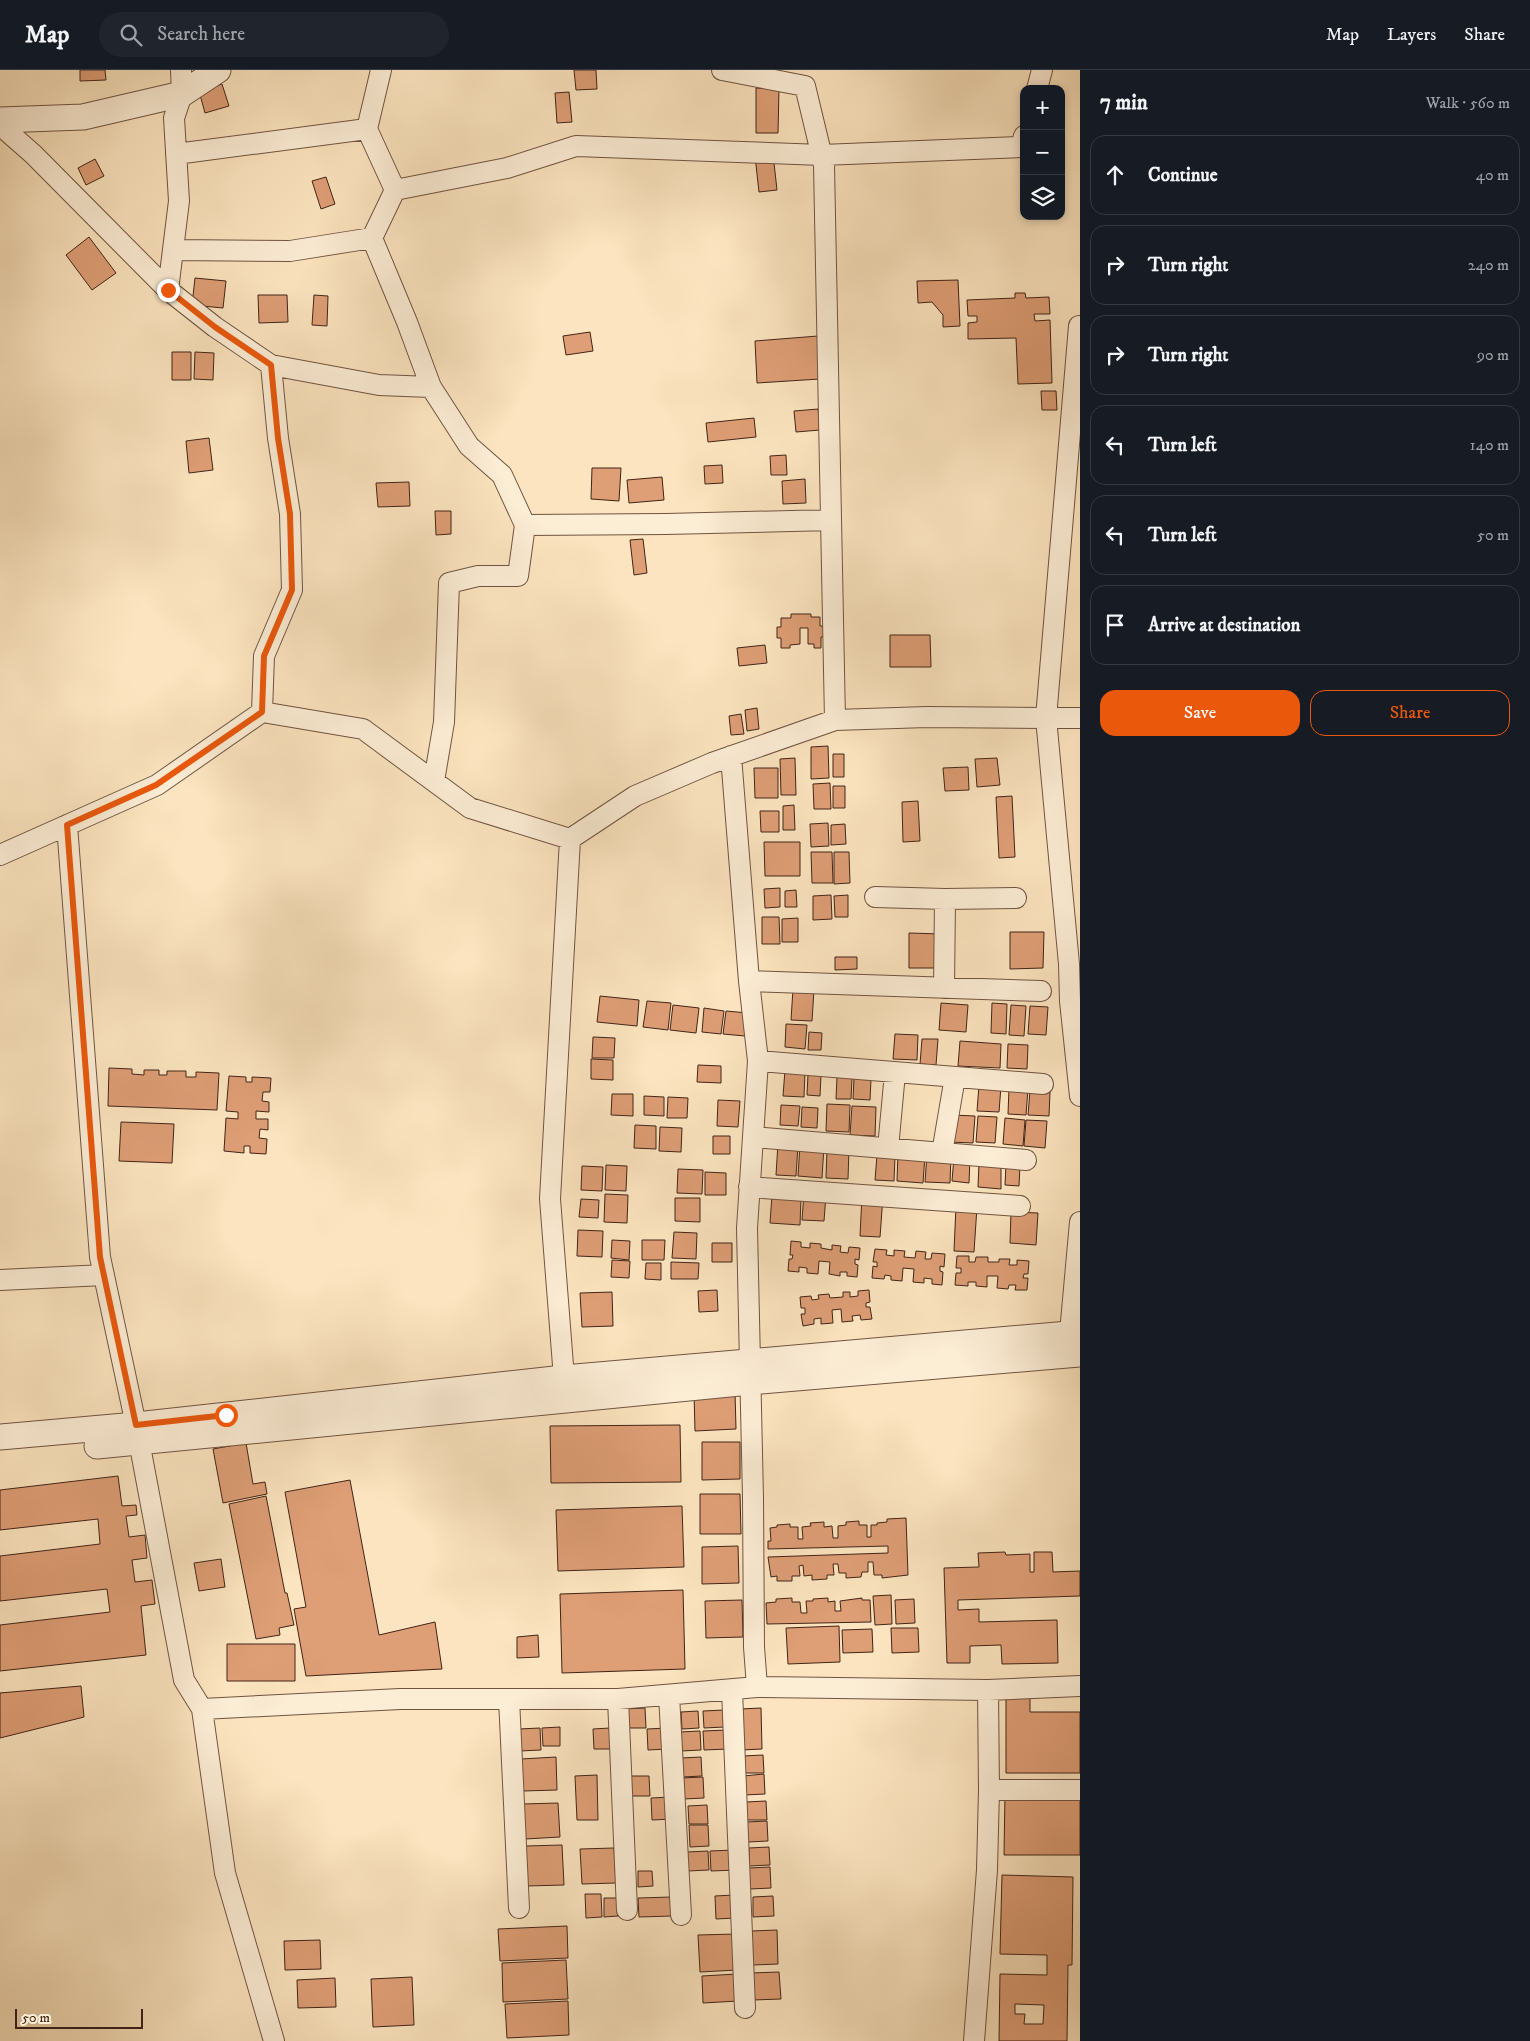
<!DOCTYPE html>
<meta charset="utf-8">
<style>
body{margin:0;font-family:"IM FELL DW Pica",serif;background:#20242c;color:#f1f3f6}
.controls{position:absolute;right:15px;top:15px;display:grid;overflow:hidden;border-radius:10px;box-shadow:0 2px 8px #0003}
.controls button{width:45px;height:45px;display:grid;place-items:center;padding:0;border:0;border-bottom:1px solid #363941;background:#171b24;color:#f1f3f6;font:25px sans-serif}
.scale{position:absolute;left:15px;bottom:12px;width:128px;box-sizing:border-box;padding-left:5px;border:2px solid #422416;border-top:0;font-size:14px;line-height:18px;white-space:nowrap;color:#422416;-webkit-text-stroke:4px #fcedd5;paint-order:stroke}
.stop{position:absolute;width:15px;height:15px;margin:-11px;border:4px solid #ea580c;border-radius:50%;background:#fff}
.stop.end{background:#ea580c;border-color:#fff;box-shadow:0 1px 5px #0008}
.list{margin:0;padding:0;list-style:none}
h2{display:flex;justify-content:space-between;align-items:center;height:65px;margin:0;padding:0 20px;font-size:21px}
h2 small{font-size:16px;font-weight:400;color:#9ea1a6}
.list li{display:grid;grid-template-columns:32px 1fr auto;gap:15px;align-items:center;box-sizing:border-box;height:80px;margin:0 10px 10px;padding:0 10px;border:1px solid #363941;border-radius:15px}
.list b{display:block;font-size:19px;white-space:nowrap}
.list em{font-size:16px;font-style:normal;color:#9ea1a6}
.actions{display:flex;gap:10px;padding:15px 20px}
.actions a{flex:1;padding:11px 0;border:1px solid #ea580c;border-radius:15px;text-align:center;font-size:18px;color:#ea580c}
.actions .main{background:#ea580c;color:#fff}
.icon{flex:none;width:28px;height:28px;fill:none;stroke:currentColor;stroke-width:2;stroke-linecap:round;stroke-linejoin:round}
.map{position:relative;flex:none;width:1080px;height:1971px;overflow:hidden}
header{display:flex;align-items:center;gap:30px;box-sizing:border-box;height:70px;padding:0 25px;background:#171b24;border-bottom:1px solid #363941}
header strong{font-size:24px}
nav{display:flex;gap:28px;margin-inline-start:auto;font-size:18px}
.search{width:350px;height:45px;background:#20242c;display:flex;align-items:center;gap:12px;box-sizing:border-box;padding:0 18px;border-radius:28px;color:#9ea1a6;font-size:19px}
main{display:flex}
aside{flex:1;background:#171b24}
.map>svg:first-child{display:block}
.building{fill:#de9e76;stroke:#422416;fill-rule:evenodd}
.lines{fill:none;stroke-linecap:round;stroke-linejoin:round}
.minor-casing{stroke:#705440;stroke-width:22}
.tertiary-casing{stroke:#705440;stroke-width:27}
.minor{stroke:#fcedd5;stroke-width:20}
.tertiary{stroke:#fcedd5;stroke-width:25}
.route{stroke:#ea580c;stroke-width:6}
</style>
<header>
<strong>Map</strong>
<div class="search"><svg class="icon" aria-label="search" viewBox="0 0 24 24"><circle cx="10" cy="10" r="6"/><path d="M15 15l6 6"/></svg>Search here</div>
<nav><a>Map</a><a>Layers</a><a>Share</a></nav>
</header>
<main>
<div class="map">
<svg width="1080" height="1971" viewBox="0 0 1080 1971">
<rect width="100%" height="100%" fill="#fbe4bf"/>
<filter id="stains"><feTurbulence type="fractalNoise" baseFrequency=".004" numOctaves="4"/><feColorMatrix values="0 0 0 0 .2 0 0 0 0 .09 0 0 0 0 .02 0 0 0 .5 -.17"/></filter>
<radialGradient id="worn" r=".72"><stop offset=".6" stop-color="#630" stop-opacity="0"/><stop offset="1" stop-color="#630" stop-opacity=".3"/></radialGradient>
<path class="building" d="M80 0H105L106 10 80 11Z
M574 0H596L597 19 576 20Z
M222 14 229 36 205 43 199 21Z
M756 18 779 19 778 63H756Z
M569 22 572 52 557 53 555 23Z
M773 84 777 120 759 122 755 86Z
M95 89 104 106 86 115 78 98Z
M326 107 335 134 321 139 312 111Z
M89 167 116 203 92 220 66 185Z
M195 208 226 211 223 238 192 235Z
M958 210 960 256 943 257V245L932 232 918 233 917 211Z
M1015 223H1025L1026 228 1049 227 1050 244H1034L1035 251 1050 250 1052 313 1018 314 1016 268 968 269V253L977 252V246H968L967 230 1015 228Z
M258 225H287L288 252 259 253Z
M314 225 328 226 327 256 312 255Z
M590 262 593 281 566 285 563 266Z
M818 266 820 309 757 313 755 271Z
M172 282H191V310H172Z
M195 282 214 283 213 310 194 309Z
M1041 321H1056L1057 340H1042Z
M818 339 820 360 796 362 794 341Z
M754 348 756 367 708 372 706 353Z
M209 368 213 400 189 403 186 371Z
M786 385 787 405H771L770 386Z
M722 395 723 413 705 414 704 396Z
M592 398H621L619 431 591 429Z
M662 407 664 430 629 433 627 410Z
M805 409 806 433 783 434 782 411Z
M409 412 410 436 378 437 376 413Z
M435 441H451V464L436 465Z
M643 469 647 503 634 505 630 470Z
M791 544H811V547H820V556H824L825 567H821V578H814V574H808V558H800V574L790 575V578H781V568H777V557H781V548H791Z
M890 565H930L931 597H890Z
M765 575 767 593 739 596 737 578Z
M757 638 759 659 747 661 745 640Z
M741 644 744 664 731 665 729 646Z
M828 676 829 708 811 709V677Z
M833 684H844V707H833Z
M795 688 796 725H781L780 689Z
M997 688 1000 715 977 717 975 689Z
M968 697 969 720 945 721 943 698Z
M754 698H778V728H755Z
M830 713 831 739H814L813 714Z
M833 716H845V738H833Z
M1012 726 1015 787 999 788 996 727Z
M918 731 920 771 903 772 902 732Z
M794 735 795 760H783V736Z
M760 741H779V762H761Z
M828 753 829 776 811 777 810 754Z
M845 754 846 774 831 775V755Z
M764 772H800V806H765Z
M811 782H832L833 813H812Z
M834 782H849L850 813 834 814Z
M780 818V837L765 838 764 819Z
M796 820 797 837H785V821Z
M831 825 832 849 813 850V826Z
M848 825V847H835L834 826Z
M762 847H779L780 874H762Z
M798 848V872H782V849Z
M1010 862H1044L1043 898 1010 899Z
M909 863 941 864V898H909Z
M835 887H857V899L835 900Z
M793 919 814 920 812 951 791 950Z
M600 926 639 930 637 956 597 952Z
M647 931 671 933 668 960 643 957Z
M941 933 968 935 966 962 939 960Z
M992 933 1007 934 1006 964 991 963Z
M673 935 699 938 696 963 670 960Z
M1011 935 1026 936 1024 966 1009 965Z
M1030 936 1048 937 1046 965 1028 964Z
M704 938 724 941 721 964 702 962Z
M726 941 748 943 745 966 723 964Z
M786 954 807 955 805 979 785 977Z
M809 962 822 963 821 980H808Z
M895 964 918 965 917 990 893 989Z
M593 967 615 968 614 988H592Z
M922 969H938L936 995 920 994Z
M960 971 1001 974 1000 998 958 996Z
M1008 974 1028 975 1027 999 1007 998Z
M591 989 613 990V1010L591 1009Z
M698 995 721 996V1013L697 1012Z
M109 998 132 999V1004L144 1005V1000H159V1005H167V1001H186V1007H196V1002L219 1003 217 1040 108 1036Z
M785 1000 805 1001 804 1027 783 1026Z
M808 1004 821 1005 820 1026 807 1025Z
M229 1006 246 1007V1012H252V1007L271 1008 270 1022H263L262 1031 269 1032V1042L256 1041V1049H268V1060L260 1059 259 1068 267 1069 266 1084 250 1083V1076H244V1083L224 1081 226 1048 238 1049V1042L226 1041Z
M837 1007 852 1008 851 1029H836Z
M854 1008 871 1009 870 1030 853 1029Z
M979 1015 1001 1016 999 1042 977 1041Z
M1009 1018 1028 1019 1026 1045 1008 1044Z
M1030 1021 1050 1022 1049 1046 1028 1045Z
M612 1024H633V1046L611 1045Z
M644 1026 664 1027V1046L644 1045Z
M668 1027 688 1028 687 1048H667Z
M718 1030 740 1031 738 1057 717 1056Z
M827 1034 850 1035 849 1062 826 1061Z
M781 1035 800 1036 798 1056 780 1055Z
M852 1036 876 1037 875 1066 850 1065Z
M802 1037 818 1038 817 1058 801 1057Z
M952 1045 975 1046 973 1073 950 1072Z
M978 1046 997 1047 995 1073 976 1072Z
M1005 1048 1025 1050 1023 1076 1003 1074Z
M1026 1050 1047 1051 1045 1078 1024 1076Z
M121 1052 174 1054 172 1093 119 1091Z
M635 1055 656 1056V1079L634 1078Z
M660 1057 682 1058 681 1082 659 1081Z
M713 1066H730V1084H713Z
M778 1073 798 1075 796 1106 776 1105Z
M800 1074 824 1076 822 1108 798 1106Z
M827 1078 849 1079 848 1109 826 1108Z
M898 1083 925 1085 923 1113 897 1111Z
M927 1084 951 1086 950 1113 925 1112Z
M877 1085 895 1086 894 1111 875 1110Z
M954 1087 970 1088 969 1113 952 1111Z
M979 1093 1001 1096V1119L978 1117Z
M1006 1094 1020 1095 1019 1116 1005 1115Z
M606 1095 627 1096 626 1121 605 1120Z
M582 1096 603 1097 602 1121 581 1120Z
M678 1099 703 1100 702 1124 677 1123Z
M705 1102 726 1103V1125H705Z
M804 1123 826 1125 824 1151 802 1150Z
M605 1124 628 1125 627 1153 604 1152Z
M772 1125 801 1127 800 1155 770 1153Z
M862 1125 883 1126 880 1167 860 1166Z
M675 1128H700V1152L675 1151Z
M581 1129 599 1130 598 1148 579 1147Z
M956 1136 977 1137 974 1182 954 1181Z
M1011 1142 1038 1143 1036 1175 1010 1173Z
M578 1160 603 1161 602 1187 577 1186Z
M674 1162 697 1163 696 1189 672 1188Z
M612 1170 630 1171 629 1190 611 1188Z
M642 1170H665L664 1190H642Z
M791 1171 801 1172V1177L810 1178V1173L821 1174V1178L832 1180V1175L841 1176 840 1182 848 1183 849 1177 860 1178 859 1190 855 1189V1194L858 1195 857 1207 847 1206V1202H840V1206L829 1204 830 1192 819 1191 818 1204 807 1203V1198L799 1197V1202L788 1201 789 1189H792L793 1185H790Z
M712 1173H732V1192H712Z
M875 1179 887 1180 886 1185 894 1186V1180L905 1181 904 1187 915 1188 916 1181 926 1182 925 1189H931L932 1183 945 1184 944 1197 940 1196V1201L943 1202 942 1215 932 1214V1209L924 1208V1213L913 1212 914 1199 903 1198 902 1211 891 1210V1206L885 1205 884 1209 872 1208 873 1196 877 1197V1192H873Z
M957 1186H969V1192H975L976 1187H988V1192H999V1189H1010L1009 1195H1017V1190L1029 1191 1028 1204H1024L1023 1208H1028L1027 1220H1015L1016 1215H1009L1008 1219 997 1218 998 1206H987V1217L976 1216V1212H968V1216L955 1215 956 1203H961V1198H956Z
M612 1190 630 1191 629 1208 611 1207Z
M671 1192 699 1193 698 1209H671Z
M646 1193H661V1210L645 1209Z
M717 1220 718 1241 699 1242 698 1221Z
M869 1220 870 1232 866 1233V1237H870L872 1249 861 1250 860 1245 852 1246 853 1251 842 1252 841 1239 832 1240 833 1253 821 1254V1248L814 1249V1254L803 1256 801 1244H805V1238H801L800 1227 811 1226 812 1230 819 1229 818 1225 829 1224 830 1228 843 1227V1222H850V1227L858 1226V1221Z
M612 1222 613 1256 582 1257 580 1223Z
M735 1322 736 1359 695 1361 694 1323Z
M680 1355 681 1412 551 1413 550 1356Z
M702 1372H740V1409L702 1410Z
M246 1373 253 1414 265 1412 267 1424 223 1433 213 1379Z
M118 1406 122 1436 136 1435 137 1445 126 1446 129 1467 145 1465 147 1488 132 1490 135 1512 152 1510 155 1534 141 1536 146 1585 0 1601V1555L110 1542 107 1519 0 1531V1486L100 1474 98 1449 0 1460V1420Z
M350 1410 379 1565 435 1552 442 1599 306 1606 294 1539 306 1537 285 1422Z
M700 1424H740L741 1464H700Z
M266 1426 285 1523H287L294 1555 279 1558 280 1565 256 1569 229 1434Z
M682 1436 684 1497 558 1501 556 1440Z
M906 1448 908 1505 882 1508V1505H874L873 1492H868V1502H862L861 1507 846 1508V1503H839L838 1494H833L834 1505H827V1509L812 1510V1505L804 1506 803 1495 799 1496 800 1506H792V1511H777V1506L771 1507 768 1487 888 1483V1476L768 1479V1471H771L770 1458 777 1457V1455L790 1454V1457H798V1469H803L802 1457 811 1456 810 1453 824 1452V1457L832 1456 833 1468H838V1456L846 1455V1452L859 1451V1455H867V1467H871V1455H877V1453L887 1452V1449Z
M738 1476 739 1513 702 1514V1477Z
M1005 1482 1006 1485 1030 1484V1502H1034V1482H1052L1053 1502 1080 1501V1526L958 1530V1540L979 1539V1552L1057 1550 1058 1593 1002 1594 1001 1575 970 1576V1593H947L944 1498 979 1497 978 1483Z
M221 1489 225 1517 199 1521 194 1493Z
M683 1520 685 1599 562 1603 560 1524Z
M891 1525 892 1554 875 1555 873 1526Z
M792 1528V1532H800L801 1543H807L806 1531H813V1529L828 1528V1532L835 1531V1541H841L840 1531 862 1528V1530H870L871 1552 767 1554 766 1533 776 1532V1529Z
M914 1529 915 1553 896 1554 895 1530Z
M742 1530 743 1567 706 1568 705 1531Z
M839 1556 840 1592 788 1594 786 1558Z
M891 1558H918L919 1582 892 1583Z
M872 1559 873 1582 843 1583 842 1560Z
M538 1565 539 1587 517 1588V1567Z
M227 1574H295V1611H227Z
M81 1616 84 1647 0 1668V1623Z
M1006 1623 1030 1624V1642H1080V1703H1006Z
M645 1638 646 1658H626L625 1639Z
M761 1638 762 1679 741 1680 740 1639Z
M724 1640V1657L704 1658 703 1641Z
M698 1641 699 1658 682 1659 681 1642Z
M560 1657V1676H543L542 1658Z
M540 1658 541 1680 520 1681 519 1659Z
M610 1658 611 1679H594L593 1659Z
M667 1658V1679L648 1680 647 1659Z
M727 1660 728 1679 704 1680 703 1661Z
M700 1661 701 1680 681 1681 680 1662Z
M763 1685 764 1703H744L743 1686Z
M556 1687 557 1720 523 1721 521 1689Z
M701 1687 702 1706 682 1707 681 1688Z
M764 1704 765 1724 744 1725 743 1706Z
M597 1705 598 1750H577L575 1706Z
M631 1706H649L650 1726H632Z
M703 1707 704 1728 683 1729 682 1708Z
M1005 1724 1080 1725V1785H1004Z
M670 1727 672 1749 652 1750 651 1728Z
M766 1731 767 1750H747L746 1732Z
M558 1733 560 1767 525 1769 523 1734Z
M707 1735 708 1754H689L688 1736Z
M767 1751 768 1771 748 1772 747 1752Z
M689 1755H708L709 1776 690 1777Z
M562 1775 564 1815 527 1816 526 1776Z
M769 1777 770 1795 749 1796V1778Z
M614 1778 616 1813 582 1814 580 1779Z
M734 1780 736 1800 711 1801 710 1781Z
M708 1781 709 1800 688 1801 687 1782Z
M770 1797 771 1818 750 1819 749 1798Z
M638 1801H652L653 1816 638 1817Z
M1002 1805 1073 1807 1072 1895H1068L1067 1971H999L1000 1904 1047 1905V1885L1000 1884ZM1015 1934 1044 1935 1043 1954H1024L1025 1944H1015Z
M585 1824H601L602 1847 586 1848Z
M734 1825 735 1848 716 1849 715 1826Z
M773 1826 774 1846 753 1847V1827Z
M671 1827 672 1846 639 1847 638 1828Z
M604 1828H618V1846L604 1847Z
M567 1856 568 1888 500 1891 498 1859Z
M777 1860 778 1894 753 1895 751 1861Z
M736 1864 737 1900 700 1902 698 1865Z
M320 1870 321 1899 285 1900 284 1871Z
M566 1890 568 1929 503 1932 502 1893Z
M779 1902 781 1929 753 1930 751 1903Z
M737 1904 738 1931 703 1933 702 1906Z
M412 1907 414 1955 373 1957 371 1909Z
M335 1908 336 1937 298 1938 297 1910Z
M568 1931 569 1965 507 1968 505 1934Z"/>
<g class="lines">
<g class="minor-casing">
<path id="minor" d="M381 0 367 59 395 120 507 98 576 76 822 85 1021 77 1024 66
M722 0 805 16 824 95 835 650
M1037 19 1042 0
M0 55 33 84 168 220 215 257 271 295 379 315 431 317 469 376 502 405 525 455 518 506H478L449 513 444 652 434 711
M176 84 367 59
M395 120 372 168 407 252 431 317
M173 180 290 181 372 168
M168 220 179 131 174 48 182 24 181 0
M1079 256 1046 648H1080
M525 455 666 454 831 450
M262 642 264 586 292 520 290 444 278 368 271 295
M67 755 100 1187 136 1355 184 1610 202 1639 225 1803 274 1971
M570 769 635 726 712 693 835 650 927 647 1046 648 1069 894 1070 931 1080 1026
M0 785 157 715 262 642 363 659 470 738 570 769 550 1129 564 1308
M875 827 945 829
M749 911 1041 921
M944 918 945 829 1016 828
M758 991 1043 1014
M753 1067 1026 1090
M888 1078 895 1003
M942 1083 955 1007
M749 1117 1020 1136
M0 1210 104 1205
M1070 1263 1080 1152
M757 1617 988 1620 1080 1616
M732 1620 745 1938
M669 1625 681 1845
M509 1629 519 1838
M618 1629 627 1840
M202 1639 400 1629H618L757 1617 754 1577 753 1428 747 1158 758 991 749 911 731 686
M989 1720H1080
M974 1971 987 1800 989 1720 988 1620"/>
</g>
<g class="tertiary-casing">
<path id="tertiary" d="M0 50 83 47 126 37 182 24 218 0
M0 1367 136 1355 564 1308 1080 1263
M97 1376 750 1312 1080 1284"/>
</g>
<use href="#minor" class="minor"/>
<use href="#tertiary" class="tertiary"/>
</g>
<g class="lines">
<path class="route" d="M168 220 215 257 271 295 278 368 290 444 292 520 264 586 262 642 156 715 67 755 100 1187 136 1355 226 1345"/>
</g>
<rect width="100%" height="100%" filter="url(#stains)"/>
<rect width="100%" height="100%" fill="url(#worn)"/>
</svg>
<div class="controls">
<button>+</button>
<button>−</button>
<button><svg class="icon" aria-label="layers" viewBox="0 0 24 24"><path d="M12 4l9 5-9 5-9-5zM3 14l9 5 9-5"/></svg></button>
</div>
<div class="scale">50 m</div>
<div class="stop" style="left:226px;top:1345px"></div>
<div class="stop end" style="left:168px;top:220px"></div>
</div>
<aside>
<h2>7 min<small>Walk · 560 m</small></h2>
<ul class="list">
<li><svg class="icon" aria-label="ahead" viewBox="0 0 24 24"><path d="M12 20V5M6 11l6-6 6 6"/></svg><div><b>Continue</b></div><em>40 m</em></li>
<li><svg class="icon" aria-label="right" viewBox="0 0 24 24"><path d="M7 20v-9h11M14 6l5 5-5 5"/></svg><div><b>Turn right</b></div><em>240 m</em></li>
<li><svg class="icon" aria-label="right" viewBox="0 0 24 24"><path d="M7 20v-9h11M14 6l5 5-5 5"/></svg><div><b>Turn right</b></div><em>90 m</em></li>
<li><svg class="icon" aria-label="left" viewBox="0 0 24 24"><path d="M17 20v-9H6M10 6l-5 5 5 5"/></svg><div><b>Turn left</b></div><em>140 m</em></li>
<li><svg class="icon" aria-label="left" viewBox="0 0 24 24"><path d="M17 20v-9H6M10 6l-5 5 5 5"/></svg><div><b>Turn left</b></div><em>50 m</em></li>
<li><svg class="icon" aria-label="arrive" viewBox="0 0 24 24"><path d="M6 21V4h12l-3 4 3 4H6"/></svg><div><b>Arrive at destination</b></div></li>
</ul>
<div class="actions"><a class="main">Save</a><a>Share</a></div>
</aside>
</main>
